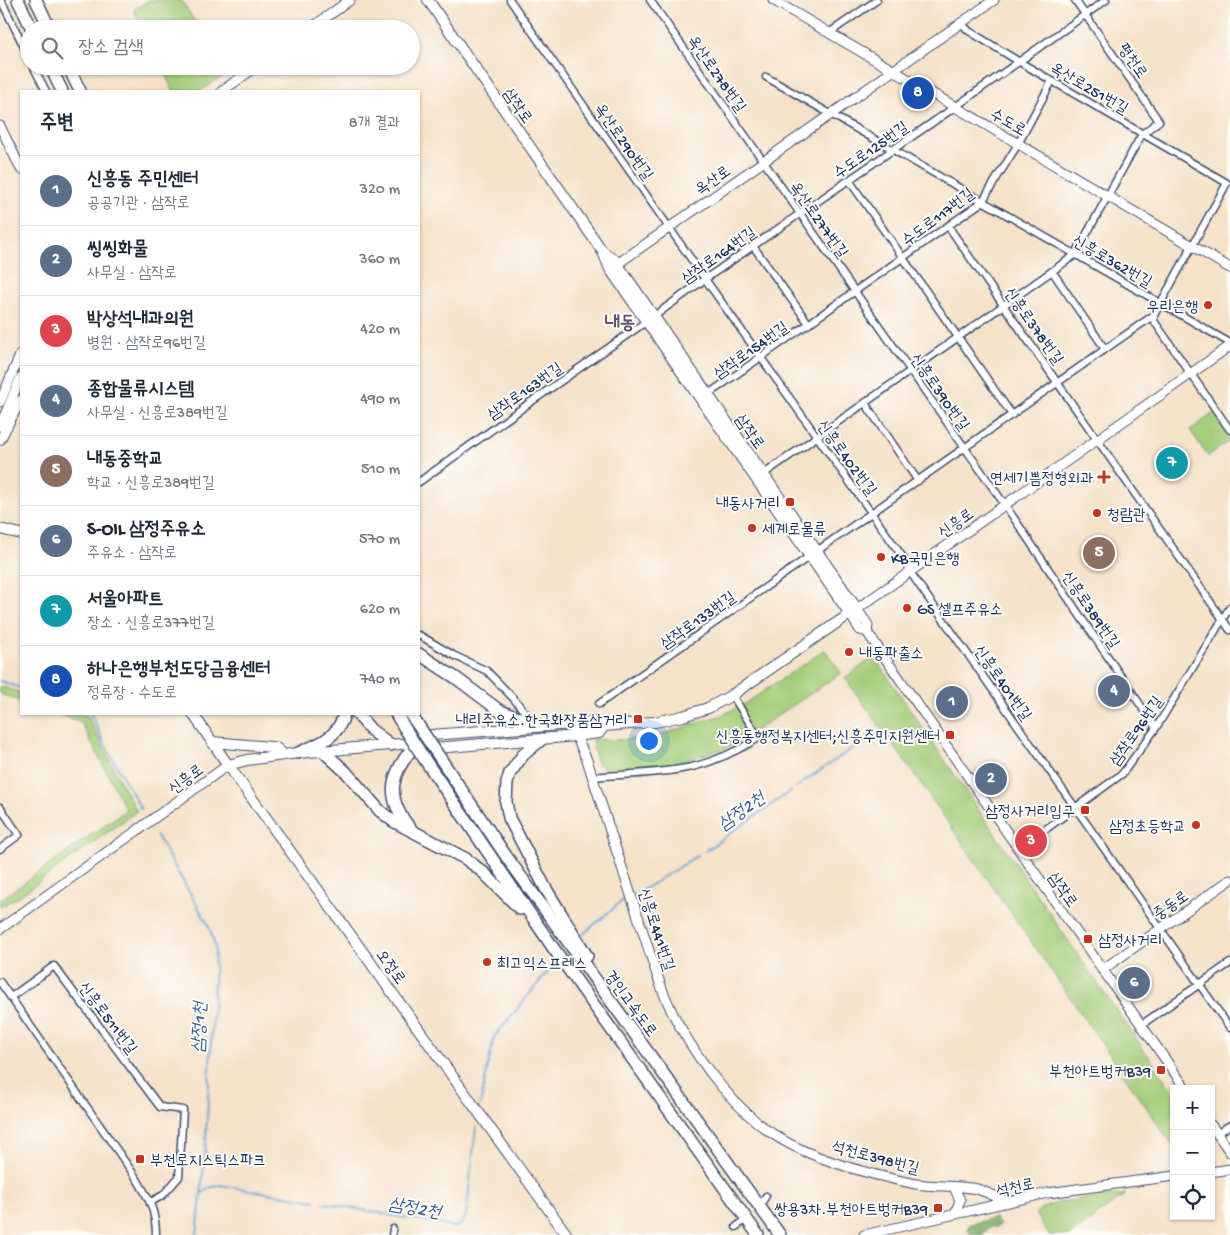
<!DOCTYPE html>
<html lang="ko">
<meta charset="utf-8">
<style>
body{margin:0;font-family:"Gochi Hand","Poor Story",sans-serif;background:#f2f2f3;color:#1f2937}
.controls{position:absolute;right:15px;bottom:15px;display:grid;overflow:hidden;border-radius:0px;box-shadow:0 1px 4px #0004}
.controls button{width:45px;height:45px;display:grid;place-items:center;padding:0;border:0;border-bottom:1px solid #e0e1e3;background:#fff;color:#1f2937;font:25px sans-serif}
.you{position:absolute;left:648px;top:740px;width:18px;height:18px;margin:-12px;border:4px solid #fff;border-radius:50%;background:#1a73e8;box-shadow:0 0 0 8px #1a73e833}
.badge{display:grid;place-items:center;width:32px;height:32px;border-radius:50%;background:#c8321e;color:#fff;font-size:16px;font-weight:700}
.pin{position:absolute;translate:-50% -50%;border:2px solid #fff;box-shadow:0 1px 5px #0006}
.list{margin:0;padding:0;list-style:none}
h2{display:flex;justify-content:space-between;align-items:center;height:65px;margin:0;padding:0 20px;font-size:21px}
h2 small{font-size:16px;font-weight:400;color:#747a83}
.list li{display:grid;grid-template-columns:32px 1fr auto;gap:15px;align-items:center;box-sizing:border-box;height:70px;padding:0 20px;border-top:1px solid #e0e1e3}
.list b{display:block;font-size:19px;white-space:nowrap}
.list p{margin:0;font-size:16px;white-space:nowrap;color:#747a83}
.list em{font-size:16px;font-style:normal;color:#747a83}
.icon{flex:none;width:28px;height:28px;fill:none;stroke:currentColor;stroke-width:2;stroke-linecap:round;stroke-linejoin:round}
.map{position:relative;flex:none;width:1230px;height:1235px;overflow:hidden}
.search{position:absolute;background:#fff;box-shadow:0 1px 4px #0004;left:20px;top:20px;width:400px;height:55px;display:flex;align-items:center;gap:12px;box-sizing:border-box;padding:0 18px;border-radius:28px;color:#747a83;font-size:19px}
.panel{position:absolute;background:#fff;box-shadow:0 1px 4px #0004;left:20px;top:90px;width:400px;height:625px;border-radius:0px}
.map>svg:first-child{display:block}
.green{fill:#a4ce7a;stroke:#607e6c}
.forest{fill:#83b16a;stroke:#4f7064}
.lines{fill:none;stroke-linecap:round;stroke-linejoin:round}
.stream{stroke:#66a2d7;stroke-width:2}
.street-casing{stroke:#3c4a6e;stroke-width:9}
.secondary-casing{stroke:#3c4a6e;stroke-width:11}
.primary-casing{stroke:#3c4a6e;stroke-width:12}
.highway-casing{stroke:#3c4a6e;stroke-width:14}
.street{stroke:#fff;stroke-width:6}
.secondary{stroke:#fff;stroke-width:9}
.primary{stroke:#fff;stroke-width:10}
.highway{stroke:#fff;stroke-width:11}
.highway-bridge-casing{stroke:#3c4a6e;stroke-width:14;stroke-linecap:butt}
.highway-bridge{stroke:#fff;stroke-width:11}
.poi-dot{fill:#c8321e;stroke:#fdfcf7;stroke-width:2}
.labels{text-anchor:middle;stroke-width:4;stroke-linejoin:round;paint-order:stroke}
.street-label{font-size:16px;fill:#1b2f5e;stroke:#fdfcf7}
.poi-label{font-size:16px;fill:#1b2f5e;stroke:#fdfcf7;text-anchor:end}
.water-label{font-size:18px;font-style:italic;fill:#395d8e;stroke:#fdfcf7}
.quarter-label{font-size:19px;font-weight:bold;fill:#60516c;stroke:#fdfcf7}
</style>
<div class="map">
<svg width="1230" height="1235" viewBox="0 0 1230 1235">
<rect width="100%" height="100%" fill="#fdfcf7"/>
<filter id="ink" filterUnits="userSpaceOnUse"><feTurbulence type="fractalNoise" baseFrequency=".02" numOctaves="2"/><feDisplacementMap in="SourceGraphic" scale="10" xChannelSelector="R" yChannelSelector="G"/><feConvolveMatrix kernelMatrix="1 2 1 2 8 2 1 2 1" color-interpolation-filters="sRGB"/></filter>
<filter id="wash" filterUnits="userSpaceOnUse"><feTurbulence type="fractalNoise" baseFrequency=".0096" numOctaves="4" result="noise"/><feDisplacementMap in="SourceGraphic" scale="20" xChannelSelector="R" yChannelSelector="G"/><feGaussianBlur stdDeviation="1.12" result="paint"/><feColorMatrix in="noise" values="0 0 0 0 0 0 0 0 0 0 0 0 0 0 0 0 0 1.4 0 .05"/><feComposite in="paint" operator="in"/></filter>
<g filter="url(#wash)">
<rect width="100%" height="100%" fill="#f5e2c9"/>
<path class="green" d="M149 0H181L200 29H143L134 10Z
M161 66H225L229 72 200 91H173Z
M1217 411 1230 430V440L1208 456 1190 430Z
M825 650 841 673 755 731 727 748 645 772 606 769 596 761 592 739 621 740 657 736 722 715 743 705Z
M874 657 1093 977 1174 1093V1147L924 788 845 678Z
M0 686 21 693V701L0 694Z
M57 714H81L88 716 125 791 137 811 18 897 0 907V900L126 810 81 722Z
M1126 1194 1070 1235H1049L1035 1214C1046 1199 1106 1197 1126 1194Z"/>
<path class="forest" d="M995 1218 1000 1225 997 1227H990L982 1235H972L967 1229 970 1224Z"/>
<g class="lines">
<path class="stream" d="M0 681 21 688
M91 714 105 745 141 809
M796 787 878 731
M157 836 209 926 215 946 213 1008 205 1155 197 1235
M705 851 791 791
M638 893 698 855
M581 936 623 900
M480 1105 494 1037 550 969
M201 1194 209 1188 220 1185 315 1201
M324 1203 456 1227 462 1223 466 1216 476 1127"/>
</g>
</g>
<g filter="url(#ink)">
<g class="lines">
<g class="street-casing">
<path id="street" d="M1 0 29 57
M510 0 705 279 907 563 910 572 1230 1028
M650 0 1005 505 1156 728
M829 33 877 0
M33 66 46 91
M766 77 1230 343
M849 180 1012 415
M948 226 1230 630
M753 246 809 324
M1052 271 1105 349
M1154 315V321L1230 430
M653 317 705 279 955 107 1106 0
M707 395 982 202 1018 144 1052 81
M865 403 918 481
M761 476 1075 255 1142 134 1159 121 1075 0
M419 482 528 404 647 321
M817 551 1154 315 1227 183 1018 61 969 31 961 23
M419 635 453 655 487 671 514 699 532 721
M599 704 810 556
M592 777C626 774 662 774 696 766 718 760 739 750 759 738L732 695
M0 807 19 835 0 849
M1021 853 1039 834 1122 774 1156 728 1230 607
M0 982 137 1179C149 1199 156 1211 156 1235
M11 997 54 966 160 1107 183 1110 179 1177 163 1195 151 1202
M1141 1025 1230 963
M1217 1134 1230 1125
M762 1202 766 1196
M736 1227 741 1223
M392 1235 393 1229"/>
</g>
<g class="secondary-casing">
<path id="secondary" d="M773 0 1230 268
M310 29 350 0
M222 91 257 66
M0 126 21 169
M613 267 994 0
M0 402 21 353
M0 426 21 377
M0 440 21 400
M850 614 860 630 867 632
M571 725 587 760 656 972C662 990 669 1008 679 1025 702 1066 738 1113 779 1138 817 1161 872 1175 916 1184 936 1187 957 1185 977 1189 987 1192 998 1198 1008 1202
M0 929 228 765
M1102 970 1230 880
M1186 1089 867 632 868 625 857 609 1230 346
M1211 1125 1230 1152
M1211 1172 1230 1169
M954 1187 960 1200 955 1214
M864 1235 1048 1193 1174 1176"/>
</g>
<g class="primary-casing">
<path id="primary" d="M428 0 603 252 610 269 850 614
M0 529 21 534
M193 714 228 765 567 1235
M212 742 271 747 276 748 284 755
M423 742 432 735 597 722 604 726 655 722 683 716 708 708 732 695 857 609 614 259 603 252
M228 765 247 760 298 753 423 742 436 748 576 736 599 733 604 726"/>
</g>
<g class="highway-casing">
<path id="highway" d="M18 0 32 29
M36 0 50 29
M50 66 62 91
M68 66 80 91
M419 654 456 678 500 711 541 726
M357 714 371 730 391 745
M396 714 404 727
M410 714 418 725
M542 739 523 755 510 773 507 783 506 802 509 818 546 889 587 956
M323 751 346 772 380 811 393 821 466 859 484 873 520 909
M298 753C318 745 339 737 344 714
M440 758 506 856 780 1235
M425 760 554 949 758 1235
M411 829C383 797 391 772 417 743"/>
</g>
<use href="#street" class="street"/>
<use href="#secondary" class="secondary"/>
<use href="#primary" class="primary"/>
<use href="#highway" class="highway"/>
<g class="highway-bridge-casing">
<path id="highway-bridge" d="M418 725 440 758
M404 727 425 760"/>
</g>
<use href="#highway-bridge" class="highway-bridge"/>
</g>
</g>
<g class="poi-dot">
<circle cx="1208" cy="305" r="5"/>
<path d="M1101.5 469.5h5v5h5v5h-5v5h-5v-5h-5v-5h5z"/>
<rect x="785" y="497" width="10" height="10" rx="2.5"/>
<circle cx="1097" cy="513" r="5"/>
<circle cx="752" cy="528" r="5"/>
<circle cx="881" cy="557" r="5"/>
<circle cx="907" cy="608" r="5"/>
<circle cx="849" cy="652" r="5"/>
<rect x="633" y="714" width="10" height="10" rx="2.5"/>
<rect x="945" y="730" width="10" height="10" rx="2.5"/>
<rect x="1080" y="805" width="10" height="10" rx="2.5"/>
<circle cx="1196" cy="825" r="5"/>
<rect x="1083" y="934" width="10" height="10" rx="2.5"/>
<circle cx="487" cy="962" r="5"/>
<rect x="1156" y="1065" width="10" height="10" rx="2.5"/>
<rect x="135" y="1154" width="10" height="10" rx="2.5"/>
<rect x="933" y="1203" width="10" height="10" rx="2.5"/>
</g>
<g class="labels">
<g class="street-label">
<text transform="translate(1134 60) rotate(55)" y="6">평천로</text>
<text transform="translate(718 73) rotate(55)" y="6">옥산로278번길</text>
<text transform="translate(1090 87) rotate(30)" y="6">옥산로251번길</text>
<text transform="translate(519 105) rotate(55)" y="6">삼작로</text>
<text transform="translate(1009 121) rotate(30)" y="6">수도로</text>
<text transform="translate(625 141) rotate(55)" y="6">옥산로290번길</text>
<text transform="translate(870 149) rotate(-35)" y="6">수도로125번길</text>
<text transform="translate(712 179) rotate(-35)" y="6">옥산로</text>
<text transform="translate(937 216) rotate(-37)" y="6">수도로117번길</text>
<text transform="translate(820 219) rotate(55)" y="6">옥산로277번길</text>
<text transform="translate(718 254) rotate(-35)" y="6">삼작로164번길</text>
<text transform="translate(1113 260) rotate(30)" y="6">신흥로362번길</text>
<text transform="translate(1035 325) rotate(55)" y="6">신흥로378번길</text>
<text transform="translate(750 349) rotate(-35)" y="6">삼작로154번길</text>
<text transform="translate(524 390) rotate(-35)" y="6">삼작로163번길</text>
<text transform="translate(941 391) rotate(55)" y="6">신흥로390번길</text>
<text transform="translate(751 431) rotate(55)" y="6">삼작로</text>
<text transform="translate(848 457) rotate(54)" y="6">신흥로402번길</text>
<text transform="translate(955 522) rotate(-35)" y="6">신흥로</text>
<text transform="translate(1092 609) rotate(56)" y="6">신흥로389번길</text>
<text transform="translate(697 619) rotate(-35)" y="6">삼작로133번길</text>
<text transform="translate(1004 682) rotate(55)" y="6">신흥로401번길</text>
<text transform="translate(1135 730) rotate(-55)" y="6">삼작로96번길</text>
<text transform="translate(185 778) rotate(-36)" y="6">신흥로</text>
<text transform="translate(1064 889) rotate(55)" y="6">삼작로</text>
<text transform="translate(1170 904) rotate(-35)" y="6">중동로</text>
<text transform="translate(658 929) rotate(72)" y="6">신흥로441번길</text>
<text transform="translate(392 966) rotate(54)" y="6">오정로</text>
<text transform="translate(632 1003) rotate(54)" y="6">경인고속도로</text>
<text transform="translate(109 1017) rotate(53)" y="6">신흥로511번길</text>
<text transform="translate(876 1156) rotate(15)" y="6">석천로398번길</text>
<text transform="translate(1015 1186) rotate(-12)" y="6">석천로</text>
</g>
<g class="poi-label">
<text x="1198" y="311">우리은행</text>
<text x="1093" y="483">연세기쁨정형외과</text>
<text x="780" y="508">내동사거리</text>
<text x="1107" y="519" text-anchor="start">청람관</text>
<text x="762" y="534" text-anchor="start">세계로물류</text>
<text x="891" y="563" text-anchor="start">KB국민은행</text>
<text x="917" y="614" text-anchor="start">GS 셀프주유소</text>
<text x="859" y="658" text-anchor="start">내동파출소</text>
<text x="628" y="725">내리주유소.한국화장품삼거리</text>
<text x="940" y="741">신흥동행정복지센터;신흥주민지원센터</text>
<text x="1075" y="816">삼정사거리입구</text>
<text x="1186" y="831">삼정초등학교</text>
<text x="1098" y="945" text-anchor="start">삼정사거리</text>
<text x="497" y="968" text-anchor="start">최고익스프레스</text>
<text x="1151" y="1076">부천아트벙커B39</text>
<text x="150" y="1165" text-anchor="start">부천로지스틱스파크</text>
<text x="928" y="1214">쌍용3차.부천아트벙커B39</text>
</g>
<g class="water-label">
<text transform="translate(741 810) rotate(-35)" y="6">삼정2천</text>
<text transform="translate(198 1027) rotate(-87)" y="6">삼정1천</text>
<text transform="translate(415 1207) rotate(10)" y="6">삼정2천</text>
</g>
<g class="quarter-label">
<text x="620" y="328">내동</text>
</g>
</g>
</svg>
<div class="controls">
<button>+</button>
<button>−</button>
<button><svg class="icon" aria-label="locate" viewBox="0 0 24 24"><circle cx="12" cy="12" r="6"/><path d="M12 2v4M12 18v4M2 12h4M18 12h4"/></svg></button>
</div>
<div class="you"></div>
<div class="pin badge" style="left:952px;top:702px;background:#5c6f8a">1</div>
<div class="pin badge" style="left:991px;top:779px;background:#5c6f8a">2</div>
<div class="pin badge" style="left:1031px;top:841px;background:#e0444e">3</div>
<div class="pin badge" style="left:1114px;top:691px;background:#5c6f8a">4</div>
<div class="pin badge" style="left:1099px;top:553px;background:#8d6e63">5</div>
<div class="pin badge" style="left:1134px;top:983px;background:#5c6f8a">6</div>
<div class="pin badge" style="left:1172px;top:463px;background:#0f9aa8">7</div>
<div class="pin badge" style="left:918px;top:93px;background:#1a4fb4">8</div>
<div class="search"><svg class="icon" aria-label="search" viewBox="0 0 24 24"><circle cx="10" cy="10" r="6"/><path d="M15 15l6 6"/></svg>장소 검색</div>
<section class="panel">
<h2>주변<small>8개 결과</small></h2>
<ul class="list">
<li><span class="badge" style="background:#5c6f8a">1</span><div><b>신흥동 주민센터</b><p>공공기관 · 삼작로</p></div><em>320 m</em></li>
<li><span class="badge" style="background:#5c6f8a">2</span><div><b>씽씽화물</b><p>사무실 · 삼작로</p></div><em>360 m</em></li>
<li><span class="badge" style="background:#e0444e">3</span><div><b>박상석내과의원</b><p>병원 · 삼작로96번길</p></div><em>420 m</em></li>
<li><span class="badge" style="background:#5c6f8a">4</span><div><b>종합물류시스템</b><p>사무실 · 신흥로389번길</p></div><em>490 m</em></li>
<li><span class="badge" style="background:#8d6e63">5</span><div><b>내동중학교</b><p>학교 · 신흥로389번길</p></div><em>510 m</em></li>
<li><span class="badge" style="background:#5c6f8a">6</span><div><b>S-OIL 삼정주유소</b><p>주유소 · 삼작로</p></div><em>570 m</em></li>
<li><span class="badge" style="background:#0f9aa8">7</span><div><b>서울아파트</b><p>장소 · 신흥로377번길</p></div><em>620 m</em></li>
<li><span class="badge" style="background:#1a4fb4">8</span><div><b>하나은행부천도당금융센터</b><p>정류장 · 수도로</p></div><em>740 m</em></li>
</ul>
</section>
</div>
